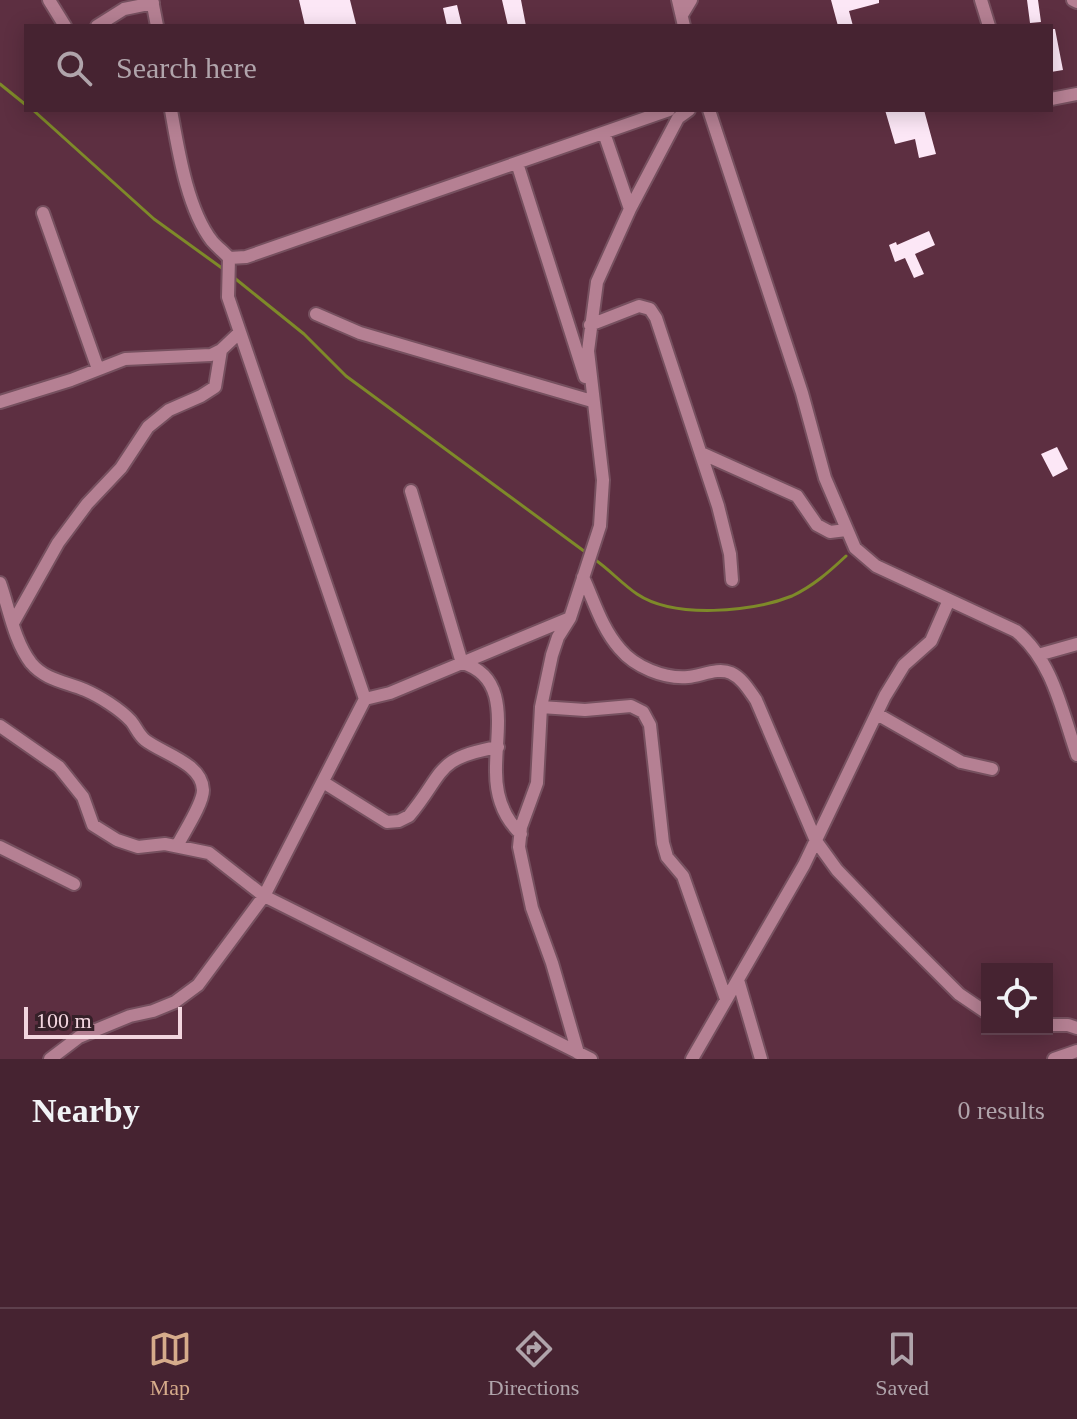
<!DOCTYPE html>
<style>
body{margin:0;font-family:Georgia,serif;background:#502f3d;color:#f1f3f6}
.controls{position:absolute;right:24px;bottom:24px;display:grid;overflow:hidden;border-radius:0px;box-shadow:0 4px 20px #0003}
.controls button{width:72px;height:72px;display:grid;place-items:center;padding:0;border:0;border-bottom:2px solid #5e404d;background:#462331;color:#f1f3f6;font:40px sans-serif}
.scale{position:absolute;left:24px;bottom:20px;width:158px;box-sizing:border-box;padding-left:8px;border:4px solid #f3d6df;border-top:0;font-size:22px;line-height:28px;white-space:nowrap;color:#f3d6df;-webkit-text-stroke:6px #352028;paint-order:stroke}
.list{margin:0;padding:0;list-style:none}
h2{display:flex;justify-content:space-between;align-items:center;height:104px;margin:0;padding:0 32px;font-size:34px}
h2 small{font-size:26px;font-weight:400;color:#b0a4ab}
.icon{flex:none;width:44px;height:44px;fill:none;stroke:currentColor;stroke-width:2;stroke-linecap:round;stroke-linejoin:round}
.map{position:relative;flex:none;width:1077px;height:1059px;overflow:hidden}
.search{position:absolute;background:#462331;box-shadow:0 4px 20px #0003;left:24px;right:24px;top:24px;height:88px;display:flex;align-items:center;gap:20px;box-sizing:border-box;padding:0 28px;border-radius:0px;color:#b0a4ab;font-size:30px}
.sheet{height:248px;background:#462331}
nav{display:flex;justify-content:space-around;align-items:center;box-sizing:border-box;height:112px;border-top:2px solid #5e404d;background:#462331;font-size:22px;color:#b0a4ab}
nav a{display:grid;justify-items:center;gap:4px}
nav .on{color:#d6ab8b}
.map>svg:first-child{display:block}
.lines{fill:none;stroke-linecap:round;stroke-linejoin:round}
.stream{stroke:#7e8a29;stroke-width:3}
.building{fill:#fce7f6}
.minor-casing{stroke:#76505f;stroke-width:16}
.minor{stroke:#b58093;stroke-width:12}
</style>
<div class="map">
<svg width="1077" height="1059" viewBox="0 0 1077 1059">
<rect width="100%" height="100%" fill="#5d2f41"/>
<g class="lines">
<path class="stream" d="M0 84 26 105
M33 110 154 219 226 271
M232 276 304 334 346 376 588 554
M594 559C609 569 622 584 637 594 674 619 752 612 792 596 813 586 829 572 846 556"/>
</g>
<path class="building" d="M299 0H350L356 24 305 26Z
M502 0H521L526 26H508Z
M831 0H879V3L849 11 853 26H838Z
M1027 0H1038L1041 22 1030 23Z
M457 5 462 26H447L443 8Z
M1051 29H1055L1063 70 1051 72Z
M885 110H924L936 154 919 158 915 139 895 144Z
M929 231 935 245 915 254 924 274 914 278 905 258 895 262 889 245 896 242 897 245Z
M1057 447 1068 469 1053 477 1041 454Z"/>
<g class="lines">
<g class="minor-casing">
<path id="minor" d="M49 0 65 26
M152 0 157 26
M678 0 684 26
M981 0 989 26
M1073 0 1077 2
M682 15 691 0
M97 26 124 9 153 3
M1051 99 1077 94
M171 110C178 149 187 209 212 241 217 247 224 252 229 258
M709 110 802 393 825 478 855 548 876 566 1016 631C1053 661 1062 712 1077 755
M604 133 630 209
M517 163 585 377
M43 213 98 369
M229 258 246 257 669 110
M316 314 360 333 592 401
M590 325 639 306 650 309 656 318 718 506 730 554 732 580
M0 402 71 380 125 359 211 355 221 350 240 332
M701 453 797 496 817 525 830 532 846 530
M411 491 462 663C512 677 495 734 496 772 496 796 504 818 521 834
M583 577C594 601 602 629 620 649 635 667 664 679 688 677 701 676 718 667 731 673 742 678 749 690 756 700L816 841 837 870 887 922 959 994 987 1013
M0 583C9 608 14 641 31 663 45 680 66 682 85 690 99 696 120 709 131 721 136 727 138 734 145 740 163 754 202 763 203 790 203 804 184 832 177 846
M13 623 58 543 87 504 121 468 148 427 169 410 201 396 215 387 221 350
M1038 655 1077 644
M365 699 390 693 570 618
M541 707 585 710 631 706 643 712 650 725 663 843 667 857 683 876 726 999
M877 714 961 762 992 769
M0 726 59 767 83 797 93 825 117 840 138 847 165 844 209 853 264 896 591 1059
M323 782 387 822 399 821 409 816C445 773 434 758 498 747
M0 847 74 884
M738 980 761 1059
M1047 1025H1068L1077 1028
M578 1053 552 963 532 908 519 847 521 827 537 783 541 707 552 655 558 637 570 618 600 526 603 480 588 351 597 282 630 209 678 118 689 110
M50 1059 79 1037 130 1016 153 1011 175 1002 198 985 264 896 365 699 228 297 229 258
M692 1059 804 865 885 696 904 665 931 641 949 600
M1054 1059 1077 1051"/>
</g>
<use href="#minor" class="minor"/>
</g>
</svg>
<div class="controls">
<button><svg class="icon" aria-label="locate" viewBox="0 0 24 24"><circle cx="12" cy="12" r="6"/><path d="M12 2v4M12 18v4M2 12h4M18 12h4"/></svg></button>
</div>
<div class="scale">100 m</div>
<div class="search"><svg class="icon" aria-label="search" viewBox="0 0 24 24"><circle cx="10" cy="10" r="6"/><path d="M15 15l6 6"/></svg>Search here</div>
</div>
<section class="sheet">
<h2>Nearby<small>0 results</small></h2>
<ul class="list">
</ul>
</section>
<nav>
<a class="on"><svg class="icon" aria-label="map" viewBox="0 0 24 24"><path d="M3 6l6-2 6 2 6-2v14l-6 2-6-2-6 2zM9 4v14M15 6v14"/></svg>Map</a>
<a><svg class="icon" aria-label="directions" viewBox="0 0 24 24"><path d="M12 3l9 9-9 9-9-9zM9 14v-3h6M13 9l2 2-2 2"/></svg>Directions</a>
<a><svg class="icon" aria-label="saved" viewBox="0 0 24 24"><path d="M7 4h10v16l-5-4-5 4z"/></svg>Saved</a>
</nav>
